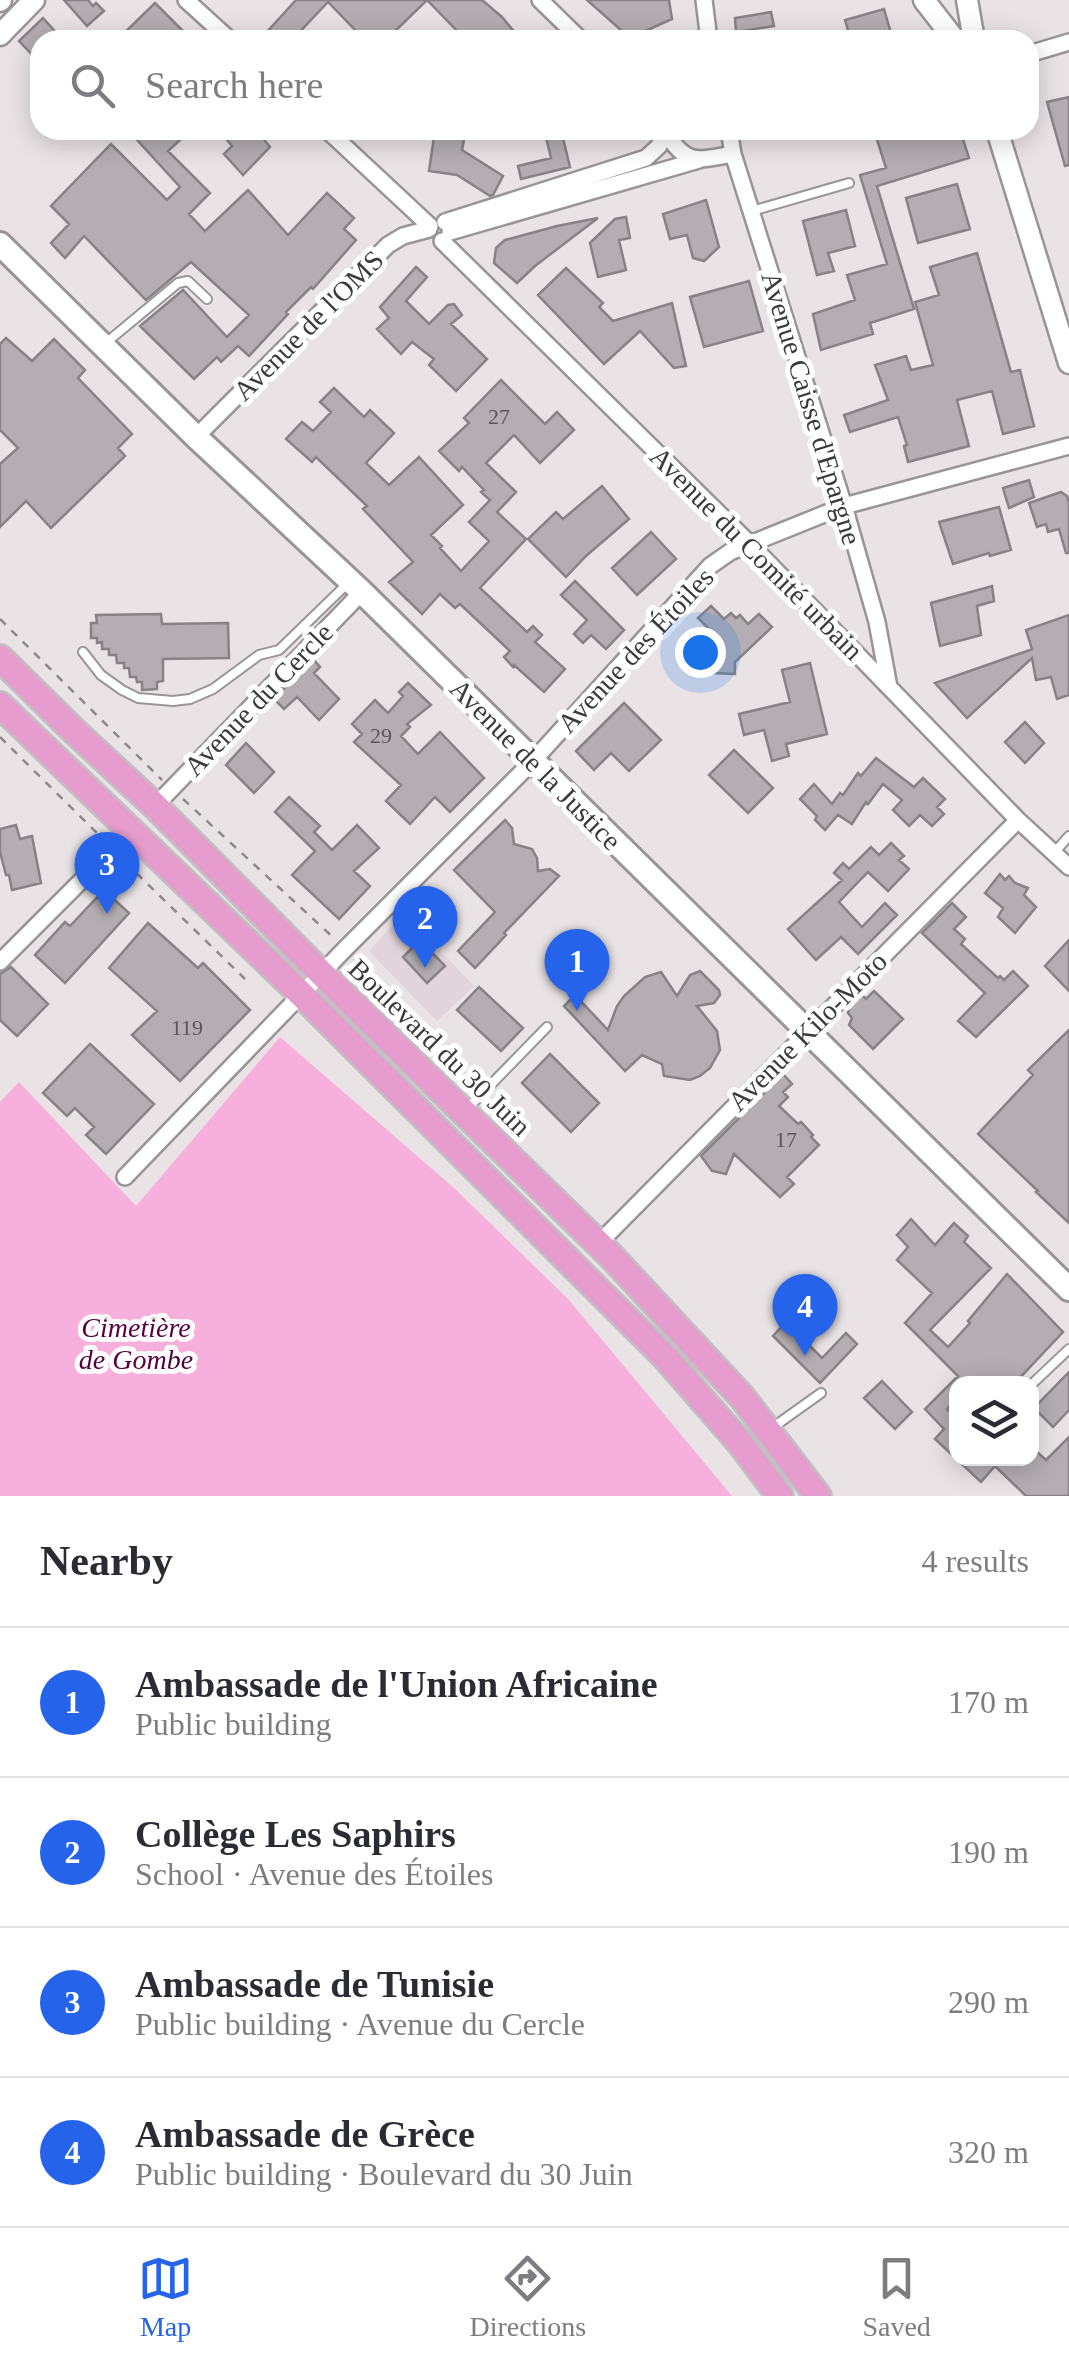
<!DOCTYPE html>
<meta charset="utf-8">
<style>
body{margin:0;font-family:"Times New Roman",serif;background:#f7f7f7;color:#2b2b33}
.controls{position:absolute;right:30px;bottom:30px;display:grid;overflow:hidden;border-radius:20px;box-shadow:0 5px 25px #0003}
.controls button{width:90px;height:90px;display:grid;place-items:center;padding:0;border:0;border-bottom:2px solid #e1e1e2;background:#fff;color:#2b2b33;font:50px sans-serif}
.you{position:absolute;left:700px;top:652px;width:35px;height:35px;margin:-25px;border:8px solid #fff;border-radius:50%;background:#1a73e8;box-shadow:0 0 0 15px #1a73e833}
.badge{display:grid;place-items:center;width:65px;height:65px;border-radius:50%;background:#2563eb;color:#fff;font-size:32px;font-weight:700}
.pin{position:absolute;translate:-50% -82px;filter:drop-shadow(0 2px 5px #0008)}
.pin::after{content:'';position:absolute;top:52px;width:35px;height:30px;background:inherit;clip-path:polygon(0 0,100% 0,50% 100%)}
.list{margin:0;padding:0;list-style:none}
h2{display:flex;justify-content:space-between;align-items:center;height:130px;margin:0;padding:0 40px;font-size:42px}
h2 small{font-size:32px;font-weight:400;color:#7c7c81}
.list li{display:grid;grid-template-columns:65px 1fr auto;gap:30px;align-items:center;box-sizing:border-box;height:150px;padding:0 40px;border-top:2px solid #e1e1e2}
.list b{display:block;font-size:38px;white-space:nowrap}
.list p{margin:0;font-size:32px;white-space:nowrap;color:#7c7c81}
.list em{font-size:32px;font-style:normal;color:#7c7c81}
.icon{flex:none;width:55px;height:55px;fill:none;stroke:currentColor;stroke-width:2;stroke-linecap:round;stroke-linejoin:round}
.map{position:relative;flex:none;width:1069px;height:1496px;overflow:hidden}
.search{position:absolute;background:#fff;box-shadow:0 5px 25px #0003;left:30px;right:30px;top:30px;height:110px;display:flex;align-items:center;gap:25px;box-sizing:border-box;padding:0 35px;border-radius:30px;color:#7c7c81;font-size:38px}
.sheet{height:730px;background:#fff}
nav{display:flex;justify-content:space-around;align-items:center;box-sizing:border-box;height:140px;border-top:2px solid #e1e1e2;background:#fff;font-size:28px;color:#7c7c81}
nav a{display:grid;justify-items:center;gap:5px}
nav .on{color:#2563eb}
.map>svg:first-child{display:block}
.built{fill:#e1d4db}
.green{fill:#f7afdb}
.building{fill:#b4aeb2;stroke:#878285;stroke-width:2.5}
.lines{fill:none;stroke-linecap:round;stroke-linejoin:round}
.service-casing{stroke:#9a9497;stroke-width:12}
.minor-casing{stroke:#9a9497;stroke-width:20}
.tertiary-casing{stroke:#9a9497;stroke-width:25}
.secondary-casing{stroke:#9a9497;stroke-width:28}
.primary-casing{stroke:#c1c0c0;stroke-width:30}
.path{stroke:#8d888b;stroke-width:2.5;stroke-dasharray:8 8;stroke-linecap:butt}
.service{stroke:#fff;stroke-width:8}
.minor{stroke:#fff;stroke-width:15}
.tertiary{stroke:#fff;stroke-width:20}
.secondary{stroke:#fff;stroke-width:22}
.primary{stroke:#e69dce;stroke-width:25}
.labels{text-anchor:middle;stroke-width:10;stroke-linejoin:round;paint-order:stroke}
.number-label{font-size:22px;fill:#5a5659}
.street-label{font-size:28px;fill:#3c393b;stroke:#fff}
.park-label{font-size:28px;font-style:italic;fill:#53023f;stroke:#fff}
</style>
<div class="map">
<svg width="1069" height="1496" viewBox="0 0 1069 1496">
<rect width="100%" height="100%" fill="#e9e3e6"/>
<path class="built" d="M404 913 474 986 437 1021 369 951Z"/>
<path class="green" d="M280 1037 454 1188 569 1300 732 1496H0V1102L19 1082 136 1206Z"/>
<path class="building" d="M64 0H88L93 6 96 3 104 11 87 26Z
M296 0H482L502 17 521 40H466L427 0 386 40H365L328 2 292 40H272L266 33Z
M587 0H669L672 19 630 38Z
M155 3 192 40H117Z
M884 9 893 40H851L845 20Z
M771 12 774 26 736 32 735 18Z
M43 18 63 40H40V63L19 41Z
M1069 97V165L1065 166 1047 102Z
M128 130H191L168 151 210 193 189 214 205 231 248 190 288 235 327 193 354 218 344 229 356 240 313 289 311 287 286 312 288 314 249 356 238 346 221 362 217 357 194 379 140 326 183 290 227 337 249 315 191 262 146 300 84 236 65 258 51 243 69 224 51 206 111 144 167 200 180 187Z
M219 130H256L270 147 243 175 224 154 232 146Z
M435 130 465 135 462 150 503 176 493 195 490 196 457 175 429 171Z
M561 130 570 167 521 179 518 166 551 158 545 133Z
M874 130H960L969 158 877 186 914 309 870 323 873 334 821 350 813 314 855 300 847 275 887 264 860 175 886 168Z
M957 184 970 229 918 243 906 198Z
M706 200 719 247 704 261 693 258 687 235 670 239 663 214Z
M846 210 855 246 828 253 834 271 817 275 803 221Z
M626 217 630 238 619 240 626 270 598 277 590 243 615 219Z
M598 218 535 266 517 283 494 263 496 248 505 240 557 226Z
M977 253 1011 372 1020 370 1034 426 1003 434 992 391 957 400 969 446 908 462 904 446 907 445 898 417 850 432 844 415 888 400 875 365 906 356 911 370 933 365 915 302 939 295 930 267Z
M416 267 427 277 406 301 429 324 448 305 454 304 462 315 451 324 487 359 456 391 429 365 434 359 412 342 401 354 377 329 389 318 380 307Z
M566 268 603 303 599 307 613 321 672 303 686 366 674 368 640 331 604 364 538 295Z
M749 281 763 331 704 347 690 297Z
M6 338 32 361 54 339 85 370 78 378 132 434 118 448 125 456 51 528 26 501 0 527V464L18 448 0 430V344Z
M501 380 545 424 557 412 574 430 540 463 514 435 486 463 516 492 497 512 526 539 480 588 527 632 533 626 542 635 535 642 565 669 544 692 514 665 513 667 504 657 510 651 460 604 455 608 440 594 422 614 389 582 413 562 363 509 367 506 316 457 312 462 286 439 302 422 313 431 331 412 320 402 334 388 364 417 370 410 394 433 366 463 389 485 419 457 463 505 431 535 442 546 440 548 461 571 489 541 469 522 490 500 481 492 484 490 462 467 459 471 439 451 469 423 464 418Z
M1029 480 1034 497 1009 508 1003 488Z
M602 486 629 519 586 556 566 577 528 539 556 512 563 519Z
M1061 492 1067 496 1069 502V553H1066L1059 529 1048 532 1046 524 1037 527 1029 503Z
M999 507 1011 550 990 556 989 553 953 564 939 522Z
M651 532 676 559 637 595 612 568Z
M575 581 624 630 606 649 591 635 583 643 574 634 587 620 561 595Z
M992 586 994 601 977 606 981 635 940 646 931 603Z
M711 606 724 619 731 613 736 618 740 615 748 624 759 614 772 627 735 662V674L713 673 714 634 698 618Z
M161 614 162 624 228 623 229 658 163 659V681L157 682V689L142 690V682H137L136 677H130L129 668H124V663H117L116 655H109V649H102V642L97 643V638H91V623H97L96 615Z
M1069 615V695L1057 699 1051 677 1036 680 1032 658 967 718 935 683 1030 650 1032 649 1026 630Z
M313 659 320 667 314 673 339 699 319 720 297 697 284 709 274 699Z
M810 663 827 734 786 744 789 756 772 761 764 730 744 735 739 714 790 702 782 670Z
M408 683 431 705 407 724 410 727 401 736 418 754 440 732 484 778 450 812 435 797 410 824 386 801 401 785 354 742 362 734 352 724 375 700 388 713 403 696 399 692Z
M624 703 661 740 629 771 611 753 594 770 576 751Z
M1025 722 1044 743 1025 763 1005 742Z
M246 743 274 772 254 793 226 765Z
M734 750 773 788 748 813 709 775Z
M876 758 914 787 923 778 945 799 937 807 944 814 932 826 920 815 909 826 893 810 902 800 883 784 868 804 866 802 852 824 838 815 825 830 815 820 817 816 800 799 814 784 832 804 840 793 843 795 858 773 861 776Z
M289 797 320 826 314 832 332 850 357 825 379 848 354 871 370 886 339 919 292 875 315 851 275 812Z
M505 820 512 828 514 844 532 849 537 858 538 871 550 869 559 876 504 933 506 935 475 968 458 951 495 912 454 870Z
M16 825 20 839 32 836 41 883 12 890 9 875H6L0 852V829Z
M891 843 904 856 899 860 909 869 888 891 868 872 839 902 862 927 885 903 897 915 858 954 841 937 816 960 788 929 842 880 834 873 843 863 849 869 871 847 879 855Z
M1000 874 1005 880 1009 876 1015 883 1028 888 1024 895 1036 907 1015 933 998 917 1003 908 985 893Z
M104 890 129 913 65 983 35 955 65 922 70 926Z
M952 903 966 917 954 929 965 939 961 944 998 978 1000 976 1004 980 1013 971 1028 986 976 1037 958 1021 985 993 922 933Z
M148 923 198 968 203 963 250 1010 180 1081 132 1035 157 1011 109 968Z
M420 940 445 966 427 983 403 957Z
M1069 940V991L1045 966Z
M11 967 48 1004 17 1036 0 1020V974Z
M700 971 719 990 720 995 714 1003 697 1006 717 1031 720 1050 710 1068 700 1076 690 1080 664 1076 662 1064 642 1055 625 1071 564 1006 575 995 608 1030 617 1006 624 996 645 977 661 972 677 996 690 975Z
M479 987 523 1028 501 1051 457 1010Z
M874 991 903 1019 873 1049 849 1025 852 1018 848 1013 850 1006 862 995 866 999Z
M1069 1030V1223L1036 1192 1038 1191 978 1134 1033 1075 1028 1070Z
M90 1044 154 1104 106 1154 86 1135 94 1127 75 1108 67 1116 43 1093Z
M550 1054 599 1103 571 1132 522 1083Z
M783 1074 792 1084 783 1092 788 1097 779 1106 798 1124 801 1122 813 1135 811 1137 819 1145 787 1177 794 1184 780 1197 734 1154 726 1174 712 1171 701 1156Z
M911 1219 935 1245 954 1223 968 1236 964 1242 991 1268 930 1330 948 1347 970 1323 968 1321 1007 1274 1063 1332 1014 1384H956V1398L947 1409 955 1416 956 1414V1458H1032V1454L1035 1450 1046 1460 1069 1437V1496H1026L995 1466 981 1482 935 1439 944 1429 925 1409 958 1376 905 1323 932 1293 897 1260 908 1247 897 1235Z
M786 1322 822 1358 846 1333 857 1344 820 1383 773 1336Z
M1069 1372V1410L1053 1427 1034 1408Z
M882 1381 912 1412 895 1429 864 1398Z"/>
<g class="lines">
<g class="service-casing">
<path id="service" d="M752 211 849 183
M107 342 178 283 188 281 207 299
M83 652 101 675 122 690 138 698 173 701 190 699 213 689 259 655 279 650 349 582
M1054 853 1069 836
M467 1109 547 1027
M1032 1384 1069 1349
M772 1428 821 1393"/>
</g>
<g class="minor-casing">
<path id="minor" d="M186 0 230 40
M540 0 581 40
M704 0 709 40
M1029 54 1069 42
M327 130 430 226
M664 130C686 165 695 161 733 154
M729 130 733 154 844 506 877 622 889 687
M445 222 646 158 659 146 665 132
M450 232 699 160
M442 241 750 544 1018 820 1069 867
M196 437 388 245 403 236 429 229
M155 806 362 592
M0 962 132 830
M125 1177 345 949 533 761 710 566 730 552 844 506 1069 446
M598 1244 1018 820"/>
</g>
<g class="tertiary-casing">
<path id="tertiary" d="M924 0 955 40
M967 0 974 40
M0 1 1 0
M0 35 34 0
M997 130 1069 363"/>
</g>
<g class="secondary-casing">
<path id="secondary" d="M0 244 196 437 362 592 1069 1289"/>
</g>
<g class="primary-casing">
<path id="primary" d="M0 658 73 730 155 806 322 974 611 1256 742 1397 818 1496
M0 705 302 995 665 1357 740 1443 780 1496"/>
</g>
<path class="path" d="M0 619 162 780
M0 737 102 838
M183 799 335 939
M125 862 245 979
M354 959 388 996"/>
<use href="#service" class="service"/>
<use href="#minor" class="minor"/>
<use href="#tertiary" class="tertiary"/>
<use href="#secondary" class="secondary"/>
<use href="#primary" class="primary"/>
</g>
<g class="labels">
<g class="number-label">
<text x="499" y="424">27</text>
<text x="381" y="743">29</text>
<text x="187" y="1035">119</text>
<text x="786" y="1147">17</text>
</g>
<g class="street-label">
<text transform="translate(308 325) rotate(-45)" y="10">Avenue de l'OMS</text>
<text transform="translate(812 408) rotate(73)" y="10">Avenue Caisse d'Epargne</text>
<text transform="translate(757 553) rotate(45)" y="10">Avenue du Comité urbain</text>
<text transform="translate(635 650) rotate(-47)" y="10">Avenue des Étoiles</text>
<text transform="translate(258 699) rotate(-46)" y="10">Avenue du Cercle</text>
<text transform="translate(536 764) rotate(45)" y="10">Avenue de la Justice</text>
<text transform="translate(807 1031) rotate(-45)" y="10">Avenue Kilo-Moto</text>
<text transform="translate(440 1047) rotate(44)" y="10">Boulevard du 30 Juin</text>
</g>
<g class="park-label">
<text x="136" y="1337">Cimetière<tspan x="136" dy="32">de Gombe</tspan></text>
</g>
</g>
</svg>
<div class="controls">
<button><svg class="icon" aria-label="layers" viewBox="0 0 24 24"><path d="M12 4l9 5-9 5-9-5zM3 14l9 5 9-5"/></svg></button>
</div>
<div class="you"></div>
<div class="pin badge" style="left:577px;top:1011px">1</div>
<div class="pin badge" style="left:425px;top:968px">2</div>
<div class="pin badge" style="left:107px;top:914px">3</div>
<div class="pin badge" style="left:805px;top:1356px">4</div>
<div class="search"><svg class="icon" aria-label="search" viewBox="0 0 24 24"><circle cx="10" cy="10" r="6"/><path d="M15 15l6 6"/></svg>Search here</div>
</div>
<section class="sheet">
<h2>Nearby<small>4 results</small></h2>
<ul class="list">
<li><span class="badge">1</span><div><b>Ambassade de l'Union Africaine</b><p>Public building</p></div><em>170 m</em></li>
<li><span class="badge">2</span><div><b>Collège Les Saphirs</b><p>School · Avenue des Étoiles</p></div><em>190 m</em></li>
<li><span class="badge">3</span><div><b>Ambassade de Tunisie</b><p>Public building · Avenue du Cercle</p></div><em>290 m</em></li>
<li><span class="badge">4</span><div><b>Ambassade de Grèce</b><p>Public building · Boulevard du 30 Juin</p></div><em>320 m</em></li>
</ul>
</section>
<nav>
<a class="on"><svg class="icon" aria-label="map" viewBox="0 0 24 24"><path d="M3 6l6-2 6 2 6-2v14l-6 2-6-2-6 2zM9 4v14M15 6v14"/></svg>Map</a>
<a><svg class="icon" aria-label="directions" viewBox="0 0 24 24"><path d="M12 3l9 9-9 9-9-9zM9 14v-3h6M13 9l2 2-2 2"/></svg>Directions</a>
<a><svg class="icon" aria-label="saved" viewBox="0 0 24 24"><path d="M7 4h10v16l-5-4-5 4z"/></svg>Saved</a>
</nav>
